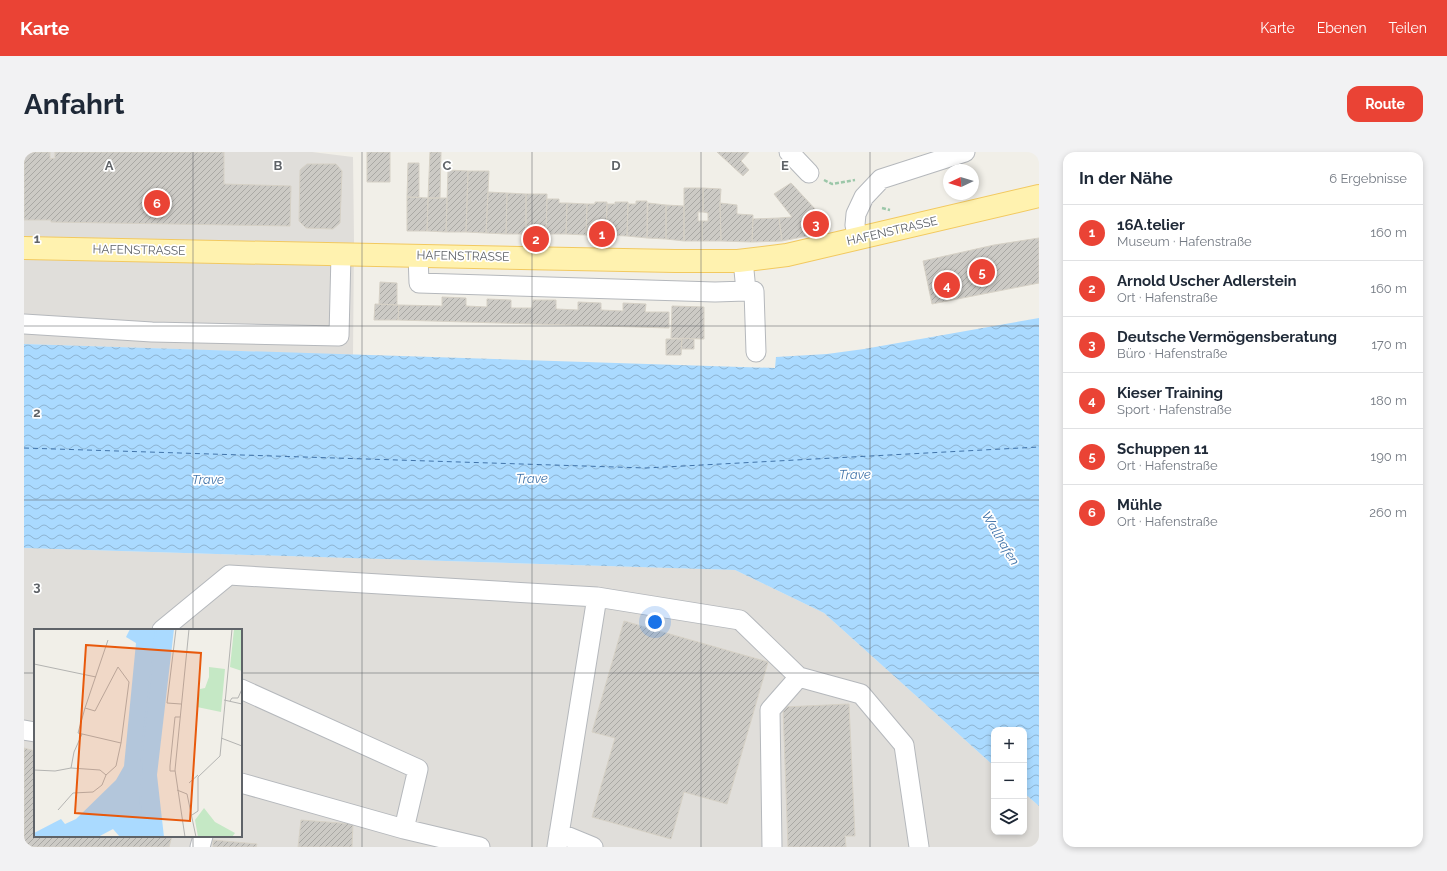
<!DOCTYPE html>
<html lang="de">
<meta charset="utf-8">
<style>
body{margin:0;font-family:Raleway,sans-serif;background:#f2f2f3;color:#1f2937}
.controls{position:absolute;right:12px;bottom:12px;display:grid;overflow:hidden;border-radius:8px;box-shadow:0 2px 6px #0003}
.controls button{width:36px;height:36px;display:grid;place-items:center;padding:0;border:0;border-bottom:1px solid #e0e1e3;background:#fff;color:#1f2937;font:20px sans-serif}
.compass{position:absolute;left:919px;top:12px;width:36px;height:36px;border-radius:50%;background:#fff;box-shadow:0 2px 6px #0003;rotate:266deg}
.you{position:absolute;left:631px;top:470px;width:14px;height:14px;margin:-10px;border:3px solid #fff;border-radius:50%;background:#1a73e8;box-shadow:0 0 0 6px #1a73e833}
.badge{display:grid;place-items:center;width:26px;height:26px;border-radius:50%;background:#ea4335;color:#fff;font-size:13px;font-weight:700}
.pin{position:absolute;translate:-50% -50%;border:2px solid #fff;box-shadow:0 1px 4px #0006}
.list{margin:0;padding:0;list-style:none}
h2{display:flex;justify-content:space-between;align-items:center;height:52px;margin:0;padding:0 16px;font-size:17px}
h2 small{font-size:13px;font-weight:400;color:#747a83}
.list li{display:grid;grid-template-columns:26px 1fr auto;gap:12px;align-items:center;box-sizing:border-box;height:56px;padding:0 16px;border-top:1px solid #e0e1e3}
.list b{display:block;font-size:15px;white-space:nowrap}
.list p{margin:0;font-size:13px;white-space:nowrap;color:#747a83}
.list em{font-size:13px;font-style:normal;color:#747a83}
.icon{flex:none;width:22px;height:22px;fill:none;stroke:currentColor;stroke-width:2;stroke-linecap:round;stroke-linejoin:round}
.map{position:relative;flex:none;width:1015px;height:695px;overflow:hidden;border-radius:12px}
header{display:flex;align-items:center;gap:24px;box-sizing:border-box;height:56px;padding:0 20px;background:#ea4335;color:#fff}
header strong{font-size:19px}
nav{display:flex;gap:22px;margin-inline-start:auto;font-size:14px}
.intro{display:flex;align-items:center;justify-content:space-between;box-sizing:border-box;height:96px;padding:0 24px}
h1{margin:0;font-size:28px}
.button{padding:10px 18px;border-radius:12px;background:#ea4335;color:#fff;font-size:14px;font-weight:700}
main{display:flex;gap:24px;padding:0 24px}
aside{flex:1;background:#fff;border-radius:12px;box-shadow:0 2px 6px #0003}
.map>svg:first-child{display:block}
.industrial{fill:#e0deda;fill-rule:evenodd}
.water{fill:url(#water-waves)}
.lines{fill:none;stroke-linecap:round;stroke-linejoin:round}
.ferry{stroke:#4174aa;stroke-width:1;stroke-dasharray:5 4;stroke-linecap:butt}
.building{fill:url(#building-hatch);stroke:#d6d1c6}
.minor-casing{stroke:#b5b8bc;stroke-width:21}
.major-casing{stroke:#f2c960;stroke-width:24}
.path{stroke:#9cc7a9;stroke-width:2.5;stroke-dasharray:4 2;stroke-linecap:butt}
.minor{stroke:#fff;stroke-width:19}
.major{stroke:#fff2af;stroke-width:22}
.grid{fill:none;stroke:#5f6368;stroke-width:1;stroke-opacity:0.55}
.labels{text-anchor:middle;stroke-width:3.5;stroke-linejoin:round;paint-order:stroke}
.street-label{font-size:12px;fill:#5f6368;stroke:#fff}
.water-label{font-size:13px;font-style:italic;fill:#4174aa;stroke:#fff}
.inset-river{fill:none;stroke:#aadaff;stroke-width:2}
.inset-road{fill:none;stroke:#b3b3b1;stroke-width:1}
.view{fill:#e8590c;fill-opacity:0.15;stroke:#e8590c;stroke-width:2}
.inset-edge{fill:none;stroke:#5f6368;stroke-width:2}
.grid-label{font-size:13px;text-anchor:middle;font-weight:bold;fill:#5f6368;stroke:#fff;stroke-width:3.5;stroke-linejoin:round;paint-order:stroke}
</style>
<header>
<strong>Karte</strong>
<nav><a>Karte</a><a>Ebenen</a><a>Teilen</a></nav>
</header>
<div class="intro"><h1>Anfahrt</h1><a class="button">Route</a></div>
<main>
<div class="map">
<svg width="1015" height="695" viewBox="0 0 1015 695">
<defs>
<pattern id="water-waves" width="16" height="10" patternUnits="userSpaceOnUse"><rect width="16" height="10" fill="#aadaff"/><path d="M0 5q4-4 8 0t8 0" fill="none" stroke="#8eb4d2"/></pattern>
<pattern id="building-hatch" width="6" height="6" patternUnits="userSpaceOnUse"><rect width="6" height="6" fill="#cccac5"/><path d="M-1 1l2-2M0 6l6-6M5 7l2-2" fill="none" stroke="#a9a8a4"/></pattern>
</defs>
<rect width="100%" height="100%" fill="#f1efe8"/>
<path class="industrial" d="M0 0H288L329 5 330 89 329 203 0 192Z
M0 396 711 418 800 461 970 614V680H1000V641L1015 654V695H0ZM11 478H217V684H11Z"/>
<path class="water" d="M1015 166V654L1000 641V578H970V614L800 461 711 418 0 396V192L751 216 752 205 803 202 840 197Z"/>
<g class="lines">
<path class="ferry" d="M0 296 622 316 1015 295"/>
</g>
<path class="building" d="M0 0H26V7L31 6V0H200V32L267 34 266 74 27 70V68H0Z
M343 0H366V30H343Z
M406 0H417L416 46H404Z
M693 0H725L717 9 725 18 719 24Z
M384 11H395V45H383Z
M283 12H312L318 19 316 71 309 77 282 76 275 69 276 18Z
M424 18 444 19 442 80H422Z
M444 19H465L462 81 442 80Z
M767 31 805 72 803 78 798 81 758 89 755 66 768 65 750 42Z
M660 36H679V60H674V69H678V89H660Z
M679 36 697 37 696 51 697 89H678V69H684V61L679 60Z
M464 40 483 41 482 82 462 81Z
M483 41 502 42V82H482Z
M502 42H523L522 82H502Z
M383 45 404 46 403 79H383Z
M404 46H423L422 80 403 79Z
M523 47H535V51H543L542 82H522Z
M612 49H623V86L603 84 604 52H612Z
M571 50H583L582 83H562L563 52H571Z
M591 50H604L603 84 582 83 583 52H591Z
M543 51 563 52 562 83 542 82Z
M624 51 642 53V87L623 86Z
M696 51 713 53V62L729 63 728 90 697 89Z
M642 53 660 54V89L642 87Z
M755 66 758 89 728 90 729 67Z
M1015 86V131L908 152 899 109 970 93Z
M356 130 373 131V153L355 152Z
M418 145 442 146V154L463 155V147L487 148V156H508L509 148H532V157L554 158V150L577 151V158L599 159V151L622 152 621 160H645V176L374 168 375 153 418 154Z
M351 152 375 153 374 168H350Z
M648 154 680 155V187L647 186Z
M658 186 670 187V197H657Z
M642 187H658L657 203H642Z
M600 469 744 510 703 652 660 640 647 687 568 665 591 586 568 580Z
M825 552 831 684H821L822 695H764L759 555Z
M0 596 11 599V684H148L145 695H0Z
M277 668 329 672 328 695H274Z
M189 688 233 692 232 695H189Z"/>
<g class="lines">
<g class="minor-casing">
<path id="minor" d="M765 0 785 21
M834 87 831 73 832 62 840 45 857 27 941 0
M394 103 395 131 691 140 722 139 719 108
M722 139H730L732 200
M0 172 128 180 315 184 317 102
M573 445 716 468 775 525 746 558 748 695
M138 478 205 423 573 445 533 695
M775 525 837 542 880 593 895 695
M217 537 394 617 380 677 217 631
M0 578 11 580
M380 677 456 695
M535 681 569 695
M176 695 179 684"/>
</g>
<g class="major-casing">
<path id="major" d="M0 96 651 109H714L763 103 1015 44"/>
</g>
<path class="path" d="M800 28 808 32 831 28
M858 56 866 58"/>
<use href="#minor" class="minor"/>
<use href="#major" class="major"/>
</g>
<path class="grid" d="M169 0V478M338 0V695M508 0V695M677 0V695M846 0V695M0 174H1015M0 348H1015M0 521H11M217 521H1015M169 684V695"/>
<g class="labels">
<g class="street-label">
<text transform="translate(868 79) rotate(-13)" y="4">HAFENSTRASSE</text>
<text transform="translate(115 98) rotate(1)" y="4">HAFENSTRASSE</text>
<text transform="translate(439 104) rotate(1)" y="4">HAFENSTRASSE</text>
</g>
<g class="water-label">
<text transform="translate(831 322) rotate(-1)" y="5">Trave</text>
<text transform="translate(508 326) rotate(-1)" y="5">Trave</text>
<text x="184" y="332">Trave</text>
<text transform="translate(977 386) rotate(59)" y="5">Wallhafen</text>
</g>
</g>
<g transform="translate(10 477)">
<rect width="208" height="208" fill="#f1efe8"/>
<path d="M200 0H208V42L196 38ZM175 38 191 40 187 83 163 78 166 60 171 59 175 48ZM170 179 181 193 201 204 198 208H164L161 191Z" fill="#c5e8c5"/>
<path d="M96 0H140L123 146 130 208H86L79 200 64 208H0V204L27 190 31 195 42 190 82 151 90 137 102 14 92 8Z" fill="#aadaff"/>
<path class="inset-river" d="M106 208 108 123 122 0"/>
<path class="inset-road" d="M142 0 133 74 147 75M0 35 62 48M190 71 208 75M196 72 198 69H204L208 60M51 79 44 104 87 114 95 53 84 38 61 82 51 79 74 11M48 105 40 123 37 139 66 141 72 146 82 137 87 114M187 109 208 117M0 141 21 142 37 139M141 142H136V137L141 88H146M155 154 164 146M143 161 153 165 162 208M24 181 39 164 59 163 68 156 72 146M158 186 164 182V148L186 127 198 0M151 208 141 141 155 0"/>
<path class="view" d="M52 16 167 24 156 192 41 184Z"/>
<rect width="208" height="208" class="inset-edge"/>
</g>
<g class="grid-label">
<text x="85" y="18">A</text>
<text x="254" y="18">B</text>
<text x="423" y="18">C</text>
<text x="592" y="18">D</text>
<text x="761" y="18">E</text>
<text x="13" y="91">1</text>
<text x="13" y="265">2</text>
<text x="13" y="439">3</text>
</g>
</svg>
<div class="controls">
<button>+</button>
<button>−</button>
<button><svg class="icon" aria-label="layers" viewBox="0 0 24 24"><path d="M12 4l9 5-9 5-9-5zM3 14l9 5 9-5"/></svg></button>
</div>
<svg class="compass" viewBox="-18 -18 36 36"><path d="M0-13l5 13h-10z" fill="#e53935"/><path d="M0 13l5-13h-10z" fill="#747a83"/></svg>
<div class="you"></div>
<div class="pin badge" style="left:578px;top:82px">1</div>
<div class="pin badge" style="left:512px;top:87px">2</div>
<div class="pin badge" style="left:792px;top:72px">3</div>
<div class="pin badge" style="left:923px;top:133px">4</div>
<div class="pin badge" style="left:958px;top:120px">5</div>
<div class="pin badge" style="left:133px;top:51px">6</div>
</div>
<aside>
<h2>In der Nähe<small>6 Ergebnisse</small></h2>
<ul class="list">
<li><span class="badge">1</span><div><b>16A.telier</b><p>Museum · Hafenstraße</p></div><em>160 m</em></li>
<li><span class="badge">2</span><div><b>Arnold Uscher Adlerstein</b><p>Ort · Hafenstraße</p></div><em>160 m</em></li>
<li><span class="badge">3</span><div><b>Deutsche Vermögensberatung</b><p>Büro · Hafenstraße</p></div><em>170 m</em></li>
<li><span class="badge">4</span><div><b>Kieser Training</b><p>Sport · Hafenstraße</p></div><em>180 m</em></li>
<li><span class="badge">5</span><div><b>Schuppen 11</b><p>Ort · Hafenstraße</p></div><em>190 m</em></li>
<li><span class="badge">6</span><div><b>Mühle</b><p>Ort · Hafenstraße</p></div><em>260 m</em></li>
</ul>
</aside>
</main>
